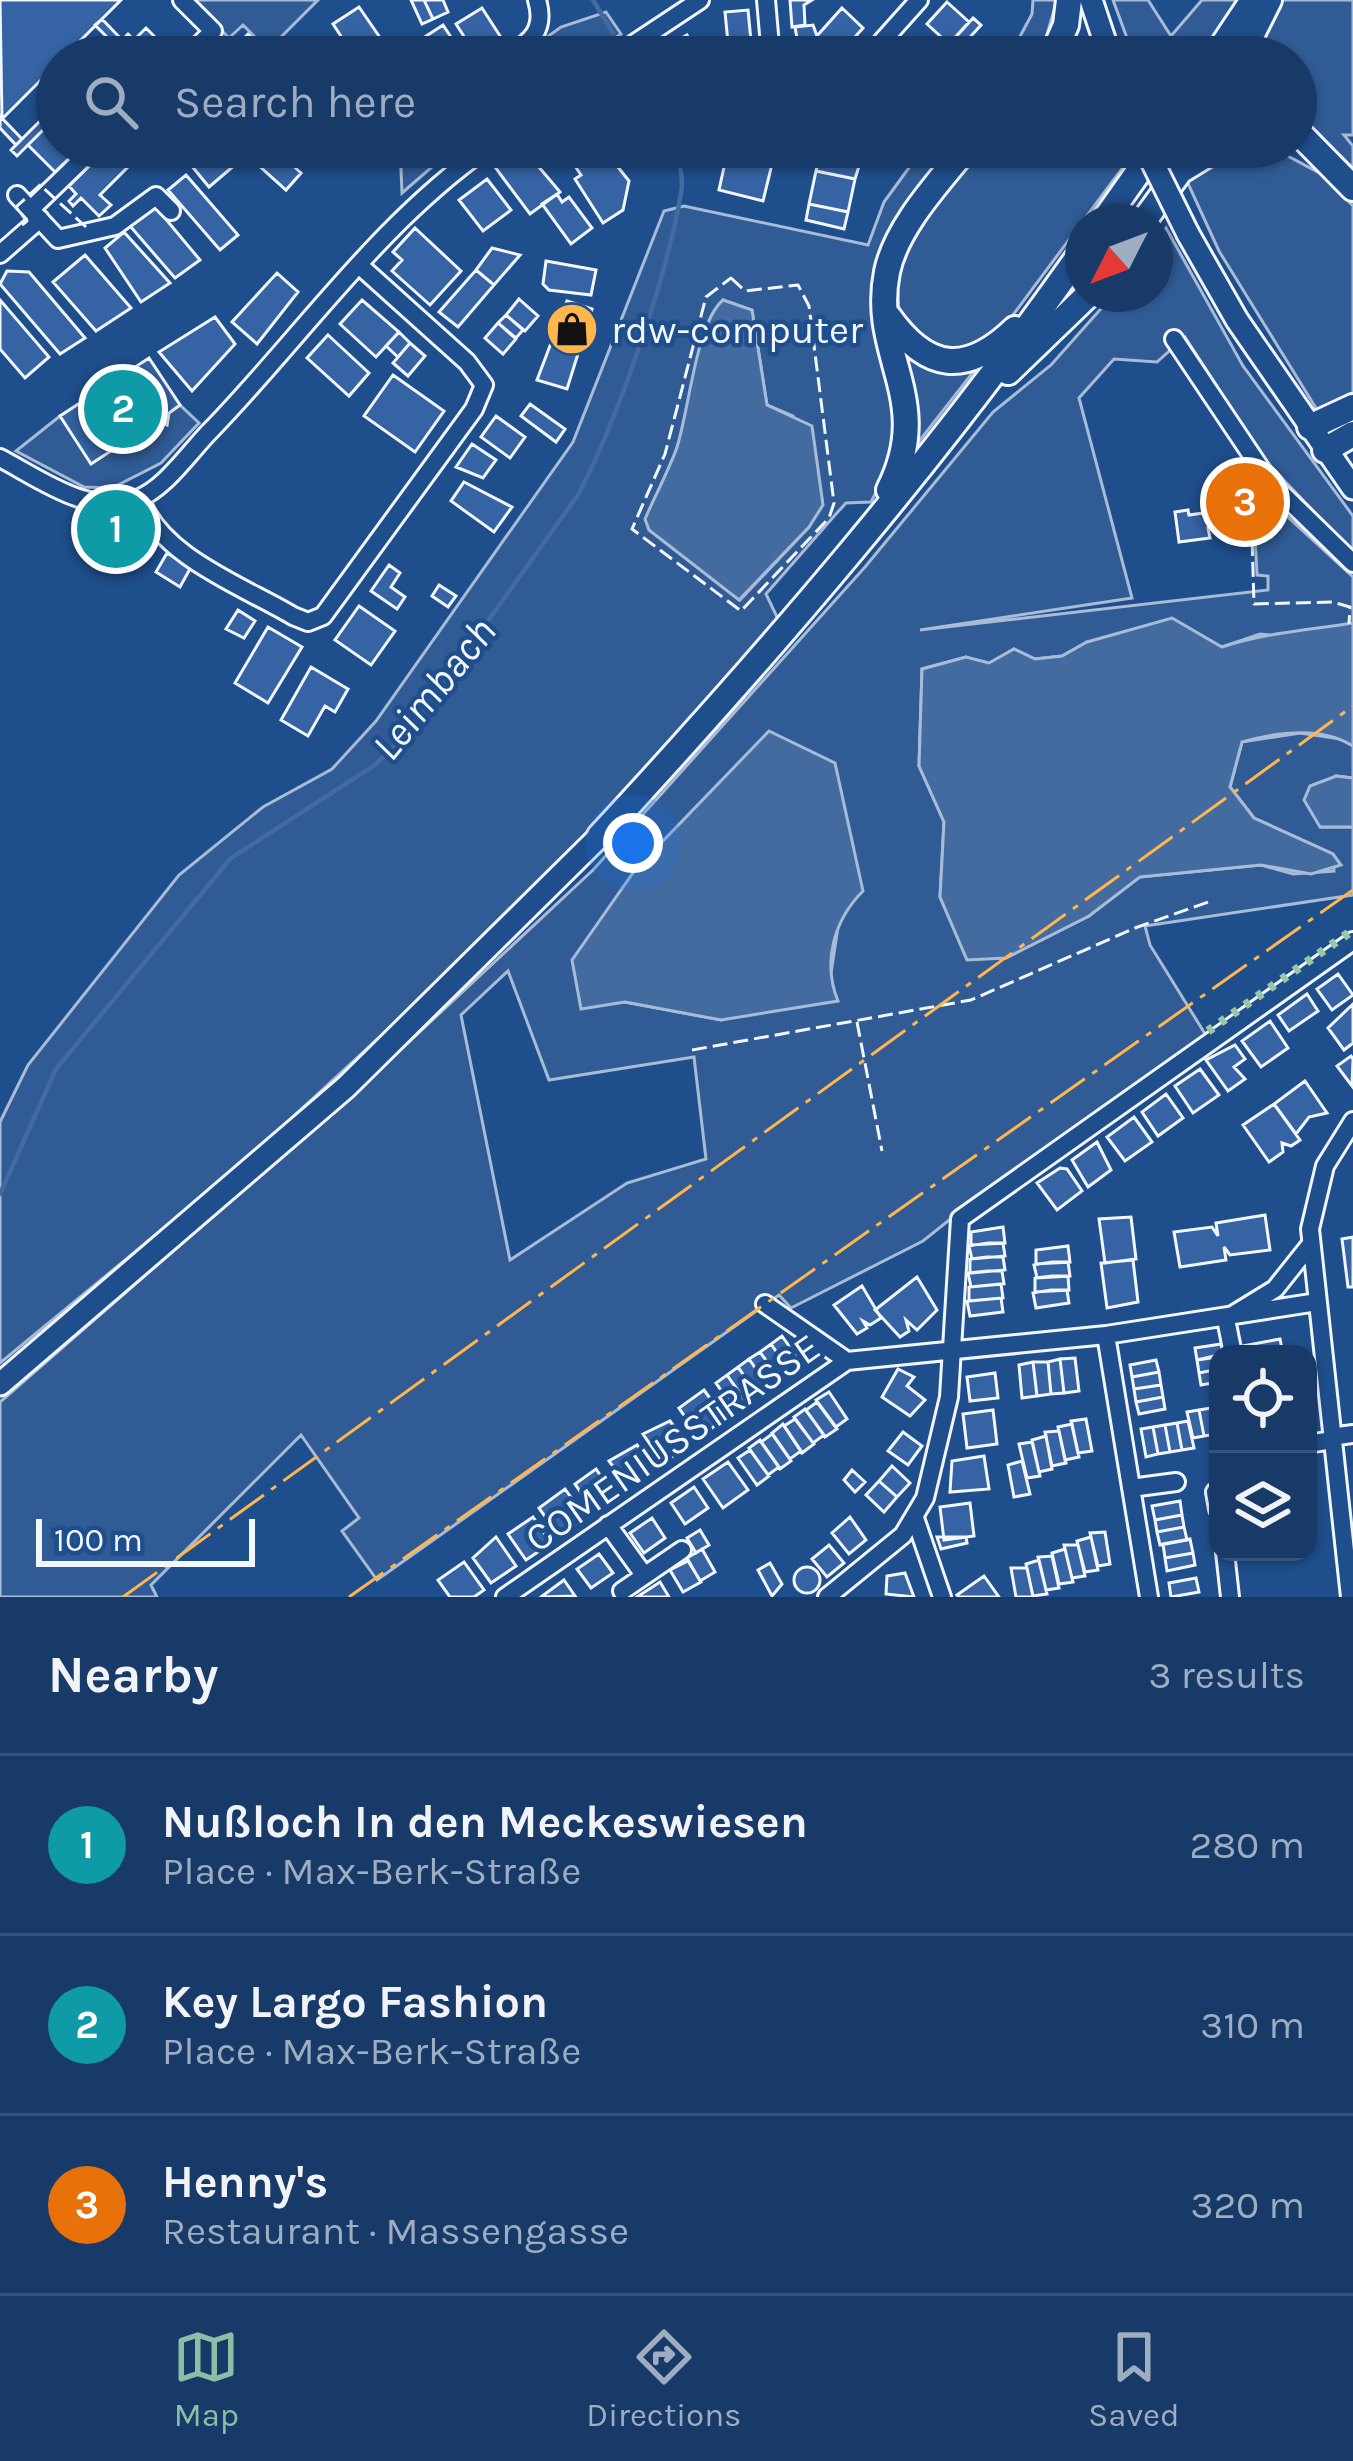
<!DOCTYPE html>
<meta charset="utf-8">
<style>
body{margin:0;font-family:Karla,sans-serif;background:#20416f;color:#f1f3f6}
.controls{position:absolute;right:36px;bottom:36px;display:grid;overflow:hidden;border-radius:24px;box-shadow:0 3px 9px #0004}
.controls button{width:108px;height:108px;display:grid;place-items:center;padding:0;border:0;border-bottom:3px solid #36547d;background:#173a69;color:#f1f3f6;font:60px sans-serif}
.compass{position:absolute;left:1065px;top:204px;width:108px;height:108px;border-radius:50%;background:#173a69;box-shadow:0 3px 9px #0004;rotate:228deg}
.scale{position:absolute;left:36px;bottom:30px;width:219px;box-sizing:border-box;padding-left:12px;border:6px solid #f2f6ff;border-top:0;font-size:33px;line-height:42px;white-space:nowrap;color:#f2f6ff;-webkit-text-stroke:9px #1f4e8c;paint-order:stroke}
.you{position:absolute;left:633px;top:843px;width:42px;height:42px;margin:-30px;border:9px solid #fff;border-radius:50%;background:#1a73e8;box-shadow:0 0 0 18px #1a73e833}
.badge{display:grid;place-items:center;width:78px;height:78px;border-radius:50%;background:#8abfa5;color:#fff;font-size:39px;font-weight:700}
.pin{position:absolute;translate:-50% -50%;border:6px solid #fff;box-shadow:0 3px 12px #0006}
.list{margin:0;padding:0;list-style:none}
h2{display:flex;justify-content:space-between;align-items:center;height:156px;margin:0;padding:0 48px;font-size:51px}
h2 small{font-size:39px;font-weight:400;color:#9eadc0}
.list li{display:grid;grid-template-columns:78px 1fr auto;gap:36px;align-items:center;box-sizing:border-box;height:180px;padding:0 48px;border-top:3px solid #36547d}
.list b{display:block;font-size:45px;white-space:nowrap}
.list p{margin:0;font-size:39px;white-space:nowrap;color:#9eadc0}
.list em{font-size:39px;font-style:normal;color:#9eadc0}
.icon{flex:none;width:66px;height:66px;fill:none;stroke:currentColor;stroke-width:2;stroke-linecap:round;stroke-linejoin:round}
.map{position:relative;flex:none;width:1353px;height:1597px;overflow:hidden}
.search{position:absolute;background:#173a69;box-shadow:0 3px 9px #0004;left:36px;right:36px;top:36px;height:132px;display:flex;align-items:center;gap:30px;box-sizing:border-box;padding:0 42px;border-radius:66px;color:#9eadc0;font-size:45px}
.sheet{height:696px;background:#173a69}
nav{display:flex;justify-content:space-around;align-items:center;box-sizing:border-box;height:168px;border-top:3px solid #36547d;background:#173a69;font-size:33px;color:#9eadc0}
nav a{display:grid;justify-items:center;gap:6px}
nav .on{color:#8abfa5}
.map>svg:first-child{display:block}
.built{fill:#305b95;stroke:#a8bbd7;stroke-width:3;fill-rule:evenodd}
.water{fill:#446ba0;stroke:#a8bbd7;stroke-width:3}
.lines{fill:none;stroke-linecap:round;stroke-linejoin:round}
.stream{stroke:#446ba0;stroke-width:4.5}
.building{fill:#3563a3;stroke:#f2f6ff;stroke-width:3}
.minor-casing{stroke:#f2f6ff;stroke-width:22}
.major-casing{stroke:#f2f6ff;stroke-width:27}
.highway-casing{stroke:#f2f6ff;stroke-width:30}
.minor{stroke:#1f4e8c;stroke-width:16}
.major{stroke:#1f4e8c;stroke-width:21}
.highway{stroke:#1f4e8c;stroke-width:24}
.major-bridge-casing{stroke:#f2f6ff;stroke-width:27;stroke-linecap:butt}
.major-bridge{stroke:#1f4e8c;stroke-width:21}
.hedge{stroke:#97c8a6;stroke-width:9;stroke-dasharray:6 9;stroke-linecap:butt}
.fence{stroke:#f2f6ff;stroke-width:3;stroke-dasharray:15 6;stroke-linecap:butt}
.power{stroke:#ffb74d;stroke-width:3;stroke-dasharray:42 9 6 9;stroke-linecap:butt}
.labels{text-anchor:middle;stroke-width:9;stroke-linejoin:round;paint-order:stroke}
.poi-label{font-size:39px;fill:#f2f6ff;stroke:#1f4e8c;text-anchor:start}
.street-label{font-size:39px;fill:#f2f6ff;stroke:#1f4e8c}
.water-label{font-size:42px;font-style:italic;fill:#f2f6ff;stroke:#1f4e8c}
</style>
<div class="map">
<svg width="1353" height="1597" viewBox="0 0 1353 1597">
<rect width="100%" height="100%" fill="#1f4e8c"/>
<path class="built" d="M192 0H318L268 50 243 25 229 38Z
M1033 0H1057L1041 55 1009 57 1032 14Z
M1113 0H1148L1171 36 1202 0H1239L1203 57H1134Z
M1277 0H1353V135H1344L1353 146V168L1296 116V57H1258Z
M606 12 621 34 587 57H519L561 27Z
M400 147H455L402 193Z
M924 147H958L892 241 904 421 894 458 871 502 846 503 836 514 766 594 778 619 618 803 500 926 244 1162 0 1363V1122L28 1065 179 875 263 807 332 769 376 721 573 442 664 211 684 206 868 245 884 202ZM723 300 752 310 767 405 793 416 809 527 740 600 646 519 677 449Z
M984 147H1116L1124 166 1007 323 967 352 928 348 899 313 897 278 917 228Z
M1244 149 1282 153 1325 176 1353 206V392L1319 413 1219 251 1185 177Z
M1166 228 1243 366 1353 516V553L1264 459 1185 337 1157 362 1114 359 1079 398 1132 598 920 630 1268 590V576L1257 575 1255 537H1271L1272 510 1279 509 1353 577V623L1286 637 1260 634 1222 647 1194 636 1087 642 1062 656 1035 659 1014 649 989 664 966 657 922 669 919 766 944 822 940 897 967 959 1006 958 1089 916 1139 877 1261 865 1293 874 1334 871 1333 854 1254 818 1230 787 1242 742 1300 733 1341 739 1353 746V778L1336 776 1321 827H1353V895L1145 926 1150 945 1207 1037 992 1186 923 1241 791 1308 779 1295 377 1580 342 1531 359 1518 301 1435 151 1585 157 1597H0V1402L350 1097 593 870 865 567 993 412 1051 365 1114 294H1155V242ZM687 818 840 914 830 980 721 1020 625 1002 635 870ZM508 971 549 1080 694 1057 706 1159 627 1183 510 1260 461 1015Z
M895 340 978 366 913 449Z
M180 405 199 423 161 463 112 488 84 487 16 451 60 416 92 463 158 420 167 424 169 413Z"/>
<path class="water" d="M723 300 752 310 767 405 812 426 823 505 809 527 739 600 649 530 645 519C655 496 667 474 676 450 689 414 695 324 723 300Z
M1172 618 1222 647C1264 633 1309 630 1353 623V746C1321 726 1277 732 1242 742L1230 787 1254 818 1333 854 1341 865 1311 874 1261 865 1140 877 1089 916 1006 958 967 960 940 897 944 822 919 766 922 669 966 657 989 663 1014 649 1035 659 1062 656 1087 642Z
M769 731 835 763 863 891C834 920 822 962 838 1001L721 1020 625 1002 581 1009 572 960 635 870Z
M1336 776 1353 778V827H1320L1304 800 1310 786Z"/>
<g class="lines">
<path class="stream" d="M593 0 613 33
M0 1194 56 1069 231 858 375 765 408 733 578 495C618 419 667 277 681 193 684 178 679 162 675 147"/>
</g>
<path class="building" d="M0 0H121L64 57H57V64L2 119Z
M411 0H424L433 19 422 24Z
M424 0H443L448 12 433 19Z
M790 0H812L804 5 805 25 792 27Z
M947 2 969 22 949 44 927 24Z
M359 7 381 39 354 56 333 24Z
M482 8 502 39 476 55 456 24Z
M842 8 863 28 837 57H798Z
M748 10 752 51 729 53 725 12Z
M973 18 981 25 962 46 954 39Z
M102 19 122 40 116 46 95 25Z
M443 25 464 57H423L414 44Z
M813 25 817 36 800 55 795 27Z
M146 28 173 55 116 57 134 40Z
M128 34 134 40 116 57H105Z
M248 34 269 54 266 57 228 54Z
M687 35 698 56 672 57 666 46Z
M57 104V116L17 156 11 150Z
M0 116 22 139 16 145 0 128Z
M57 116V147H81L55 172 28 145Z
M108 147H148L100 195 111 205 99 216 81 198 73 206 69 201 76 194 69 186Z
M201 147H222L236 164 209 187 186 159Z
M254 147H272L301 173 286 190 247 155Z
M522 147 560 192 530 214 495 167Z
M602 147 629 181 623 210 603 223 575 179 581 175 571 160 587 147Z
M822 147H839L860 163 855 179 816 171Z
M865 147H898L883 164Z
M728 149 773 160 763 201 719 190Z
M816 171 855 179 848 212 809 204Z
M186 175 238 235 220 250 168 190Z
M487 179 511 210 483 231 459 200Z
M557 194 562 202 569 197 592 228 571 244 542 204Z
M809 204 848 212 844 229 806 220Z
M154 205 200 260 175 278 130 226Z
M415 228 461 271 430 305 392 271 402 260 393 252Z
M124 232 170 283 141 302 105 248Z
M492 248 520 255 494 285 476 270Z
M85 255 131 308 96 331 53 282Z
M546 261 596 270 591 295 549 290 543 284Z
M476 270 494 285 458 327 439 312Z
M7 271 29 272 85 338 60 354 0 284Z
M277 273 298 292 257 344 232 322Z
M519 299 538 316 525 331 506 315Z
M0 300 49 357 25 378 0 349Z
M362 300 399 332 376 357 340 324Z
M567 301 592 309 567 389 537 380Z
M506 315 523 330 516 338 498 323Z
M215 317 235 344 192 391 159 352Z
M498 323 516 339 503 354 485 338Z
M399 332 410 343 398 357 386 346Z
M328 335 369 373 349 396 307 358Z
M410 343 425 356 408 376 393 363Z
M149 358 180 405 169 413 167 425 158 420 91 464 60 416Z
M393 375 444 411 415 452 364 416Z
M530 404 565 429 556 442 521 416Z
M496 416 525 437 510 458 481 437Z
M472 444 496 460 483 478 456 467Z
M464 482 512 507 494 532 451 501Z
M1248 485 1249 495 1260 494 1262 509 1250 510 1252 522 1232 525 1227 488Z
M1188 510 1189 515 1218 511 1220 526 1208 528 1210 538 1179 542 1175 512Z
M167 553 191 567 180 587 156 572Z
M389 565 400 573 391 587 405 597 397 609 371 591Z
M439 585 456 596 448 607 432 596Z
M359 606 395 631 371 665 335 640Z
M238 610 255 621 244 638 226 629Z
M268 627 302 647 268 703 235 683Z
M311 667 348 689 335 712 325 706 308 736 281 720Z
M1338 974 1353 995 1332 1010 1317 989Z
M1307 994 1318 1011 1289 1031 1278 1015Z
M1353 1004V1043L1344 1050 1328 1028Z
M1270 1021 1288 1048 1261 1067 1242 1041Z
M1235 1045 1245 1059 1234 1067 1245 1079 1228 1091 1206 1060Z
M1351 1056 1353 1059 1352 1086 1337 1066Z
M1200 1069 1219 1095 1193 1113 1175 1086Z
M1305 1081 1327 1113 1309 1117 1296 1134 1274 1104Z
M1166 1094 1183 1118 1158 1136 1142 1112Z
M1274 1104 1300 1140 1291 1146 1282 1143 1283 1152 1269 1162 1243 1125Z
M1134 1117 1152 1142 1125 1161 1107 1137Z
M1097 1142 1111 1170 1088 1187 1072 1160Z
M1060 1168 1067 1169 1082 1191 1057 1210 1037 1183Z
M1265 1215 1270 1250 1230 1255 1224 1247 1226 1260 1180 1267 1174 1232 1212 1227 1218 1236 1216 1223Z
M1131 1217 1136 1259 1105 1263 1099 1219Z
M1003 1227 1005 1243 971 1245V1232Z
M1353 1237V1287H1348L1342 1239Z
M988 1243H1003L1005 1256 972 1259 969 1246Z
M1068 1246 1070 1262 1036 1264V1250Z
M987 1257H1003L1005 1270 970 1273V1259Z
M1133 1260 1138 1302 1107 1308 1101 1263Z
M1052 1262H1068L1070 1276 1037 1278 1034 1265Z
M987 1271H1002L1004 1284 971 1287 968 1273Z
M1052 1276H1068L1069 1290 1035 1292V1278Z
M917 1277 937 1310 917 1330 906 1320 909 1331 900 1337 875 1310Z
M1001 1284 1003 1298 969 1301V1287Z
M862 1286 881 1318 870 1325 863 1321 867 1328 857 1334 834 1305Z
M1051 1290H1067L1069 1303 1036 1308 1033 1293Z
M1001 1298 1003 1312 970 1316 967 1301Z
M782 1336 801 1363 790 1371 771 1344Z
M1280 1339 1283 1354H1245L1243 1346Z
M771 1344 790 1371 779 1378 760 1352Z
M1221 1344 1223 1354 1197 1360 1195 1348Z
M760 1352 779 1378 768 1386 749 1359Z
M1218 1357V1369L1199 1373 1197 1360Z
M1075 1358 1079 1391 1064 1393 1060 1359Z
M749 1359 768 1386 757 1394 738 1367Z
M1060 1359 1064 1393 1051 1394 1048 1362Z
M1156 1360 1159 1372 1132 1377 1130 1365Z
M1033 1362 1037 1396 1022 1398 1019 1365Z
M1033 1362H1048L1051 1394 1037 1396Z
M738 1367 757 1394 746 1402 727 1375Z
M898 1369 914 1377 907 1386 925 1400 910 1416 882 1397Z
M1218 1369V1382L1201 1385 1199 1373Z
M1159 1372 1161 1385 1134 1389 1132 1377Z
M995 1373 998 1398 970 1401 967 1377Z
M727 1375 746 1402 735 1410 716 1383Z
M1161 1385 1163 1397 1136 1402 1134 1389Z
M704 1390 725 1419 699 1437 679 1408Z
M829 1392 847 1419 836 1427 816 1400Z
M1163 1397 1165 1409 1139 1414 1136 1402Z
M817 1402 837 1429 825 1437 806 1410Z
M1211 1408 1216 1434 1204 1436 1199 1410Z
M805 1409 824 1435 813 1443 794 1417Z
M993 1410 997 1444 967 1448 963 1414Z
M1199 1410 1204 1436 1193 1438 1187 1412Z
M795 1419 814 1444 802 1453 784 1426Z
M1086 1419 1092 1451 1078 1453 1071 1421Z
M670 1421 688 1446 663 1463 643 1434Z
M1188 1421 1194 1448 1182 1450 1177 1423Z
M1177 1423 1182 1450 1170 1452 1165 1425Z
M783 1424 801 1451 790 1459 772 1433Z
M1072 1424 1079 1457 1065 1460 1058 1427Z
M1165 1425 1170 1452 1158 1454 1153 1427Z
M1153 1427 1158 1454 1146 1457 1141 1429Z
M1059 1431 1066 1463 1052 1466 1045 1432Z
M903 1432 922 1446 908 1465 888 1451Z
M772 1434 791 1461 780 1469 761 1442Z
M1046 1436 1052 1469 1039 1472 1032 1440Z
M760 1440 779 1467 768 1475 749 1448Z
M1032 1442 1040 1476 1027 1478 1019 1444Z
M637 1445 654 1468 625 1483 609 1461Z
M750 1450 769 1476 757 1485 738 1458Z
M984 1456 989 1489 950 1492 952 1461Z
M1022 1461 1030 1494 1014 1497 1008 1465Z
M728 1462 748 1490 723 1508 703 1479Z
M892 1466 910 1483 897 1497 879 1481Z
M596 1469 614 1495 593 1510 575 1484Z
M852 1470 865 1482 855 1492 844 1480Z
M879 1481 897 1497 884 1512 866 1495Z
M694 1487 708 1508 685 1524 671 1503Z
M565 1489 585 1517 559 1536 539 1508Z
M1180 1501 1182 1515 1155 1520 1152 1506Z
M970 1503 974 1536 944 1540 940 1507Z
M1182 1515 1184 1527 1157 1532 1155 1520Z
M533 1517 551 1543 526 1560 508 1534Z
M850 1517 866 1540 849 1554 832 1533Z
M652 1518 665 1538 644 1553 630 1533Z
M1184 1527 1187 1540 1160 1545 1157 1532Z
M700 1530 709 1545 696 1553 687 1538Z
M1105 1532 1110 1564 1098 1566 1090 1533Z
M496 1537 516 1566 491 1583 473 1558Z
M937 1537H966L967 1543 941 1549Z
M1091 1537 1098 1570 1085 1572 1077 1541Z
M1190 1539 1193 1553 1165 1558 1163 1544Z
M829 1545 844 1563 827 1577 812 1559Z
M1064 1545H1078L1085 1576 1072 1578Z
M702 1549 715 1572 700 1581 687 1558Z
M1065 1549 1073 1582 1059 1584 1052 1553Z
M1193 1553 1195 1565 1167 1571 1165 1558Z
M599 1554 613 1573 591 1588 577 1569Z
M1052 1556 1059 1588 1046 1590 1038 1557Z
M1039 1560 1047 1594 1033 1596 1026 1564Z
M688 1561 701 1582 683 1592 670 1570Z
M464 1562 484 1590 474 1597H450L438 1580Z
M770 1563 782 1584 772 1596 758 1570Z
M794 1580a13 13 0 1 1 26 0a13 13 0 1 1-26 0Z
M1011 1568H1027L1033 1597H1016Z
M905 1573 914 1597 886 1594 887 1576Z
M984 1576 999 1597H959L957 1595Z
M1196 1578 1199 1592 1171 1597 1169 1583Z
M564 1580 575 1596 541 1597Z
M660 1582 669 1597H637Z"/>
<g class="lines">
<g class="minor-casing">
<path id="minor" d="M182 0 213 31 187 57
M766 0 771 57
M507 57C531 42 546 30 537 0
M614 57 700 0
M868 57 919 0
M17 195 58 239 115 226 156 196 171 211
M31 209 95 147
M0 254 40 219
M1174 339 1269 481 1353 563
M0 458C40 479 90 517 137 499 165 489 190 451 211 430 302 336 379 223 488 147
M140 498C160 557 243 586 293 616L308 622 323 616 474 409 484 385 467 362 359 265
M765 1304 847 1361
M1106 1335 1149 1597
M1233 1354 1226 1319 1275 1289 1310 1245
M1331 1437 1353 1434
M1308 1444 1332 1440
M1131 1488 1176 1482
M1215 1492 1218 1509
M915 1518 942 1597
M608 1525 644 1575
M1225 1552 1230 1597
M622 1591 682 1550
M505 1597 847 1361 1106 1335 1317 1302
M827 1597 903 1535 925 1498 949 1397 960 1219 1353 941
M1350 1597 1310 1229 1325 1166 1353 1121"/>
</g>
<g class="major-casing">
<path id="major" d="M1091 0 1110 57
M1188 234 1237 320 1353 488
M0 1384 346 1087 600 836"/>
</g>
<g class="highway-casing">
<path id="highway" d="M1052 57 1066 25 1069 0
M1065 57 1109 53
M1215 57 1253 0
M1249 57 1251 36 1269 0
M1296 130 1353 188
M1103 222 1156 147
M1143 222 1180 171 1219 147
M888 316C927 371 966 376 1015 329
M1008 372 1089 294
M1310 427 1353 407
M1325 450 1353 434
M889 490C935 399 870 356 887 272 896 227 939 182 967 147
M600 836C772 650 937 458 1083 250"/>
</g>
<use href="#minor" class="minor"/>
<use href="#major" class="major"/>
<use href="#highway" class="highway"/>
<g class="major-bridge-casing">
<path id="major-bridge" d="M1145 147 1188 234"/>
</g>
<use href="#major-bridge" class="major-bridge"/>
<path class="hedge" d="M1208 1031 1353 930"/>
<path class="fence" d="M22 225 27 221 16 207 40 185 86 227
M731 278 745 291 798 285 809 306 834 503 829 518 741 611 632 529 665 454 706 297Z
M1226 526 1227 539 1252 537 1254 604 1332 602 1350 607 1349 624
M857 1022 882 1151
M692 1050 971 1000 1135 928 1211 901"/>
<path class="power" d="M123 1597 1353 706
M349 1597 1353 890"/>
</g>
<defs>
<g id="shop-disc" transform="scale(2.7)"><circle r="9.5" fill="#ffb74d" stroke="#1f4e8c"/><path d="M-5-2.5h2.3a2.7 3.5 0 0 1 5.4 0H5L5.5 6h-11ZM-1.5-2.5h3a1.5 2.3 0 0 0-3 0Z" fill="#111"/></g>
</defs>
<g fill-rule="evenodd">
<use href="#shop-disc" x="572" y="329"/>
</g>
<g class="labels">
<g class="poi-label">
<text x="611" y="343">rdw-computer</text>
</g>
<g class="street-label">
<text transform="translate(672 1442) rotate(-35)" y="14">COMENIUSSTRASSE</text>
</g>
<g class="water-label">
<text transform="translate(433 688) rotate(-51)" y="15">Leimbach</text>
</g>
</g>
</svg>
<div class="controls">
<button><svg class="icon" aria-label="locate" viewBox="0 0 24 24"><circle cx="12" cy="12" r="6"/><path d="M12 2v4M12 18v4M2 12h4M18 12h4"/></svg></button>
<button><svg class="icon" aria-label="layers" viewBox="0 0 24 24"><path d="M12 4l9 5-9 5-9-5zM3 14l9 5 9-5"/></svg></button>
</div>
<svg class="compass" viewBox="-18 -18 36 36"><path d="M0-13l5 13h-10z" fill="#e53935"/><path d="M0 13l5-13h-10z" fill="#9eadc0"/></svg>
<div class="scale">100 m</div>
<div class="you"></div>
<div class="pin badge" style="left:116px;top:529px;background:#0f9aa8">1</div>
<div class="pin badge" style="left:123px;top:409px;background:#0f9aa8">2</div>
<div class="pin badge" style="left:1245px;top:502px;background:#e8710a">3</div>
<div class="search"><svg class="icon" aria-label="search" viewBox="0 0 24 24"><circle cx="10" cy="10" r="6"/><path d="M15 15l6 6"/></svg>Search here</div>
</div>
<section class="sheet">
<h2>Nearby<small>3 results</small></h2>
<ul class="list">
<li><span class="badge" style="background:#0f9aa8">1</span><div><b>Nußloch In den Meckeswiesen</b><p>Place · Max-Berk-Straße</p></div><em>280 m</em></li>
<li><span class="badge" style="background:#0f9aa8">2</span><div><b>Key Largo Fashion</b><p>Place · Max-Berk-Straße</p></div><em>310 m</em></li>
<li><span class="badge" style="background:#e8710a">3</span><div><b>Henny's</b><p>Restaurant · Massengasse</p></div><em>320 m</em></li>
</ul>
</section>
<nav>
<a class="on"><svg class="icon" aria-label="map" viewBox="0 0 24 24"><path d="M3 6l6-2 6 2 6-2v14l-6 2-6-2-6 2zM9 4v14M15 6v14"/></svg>Map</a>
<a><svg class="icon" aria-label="directions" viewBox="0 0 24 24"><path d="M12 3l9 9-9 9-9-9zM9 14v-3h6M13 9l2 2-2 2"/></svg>Directions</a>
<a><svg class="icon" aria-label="saved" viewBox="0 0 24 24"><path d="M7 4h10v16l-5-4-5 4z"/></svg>Saved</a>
</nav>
